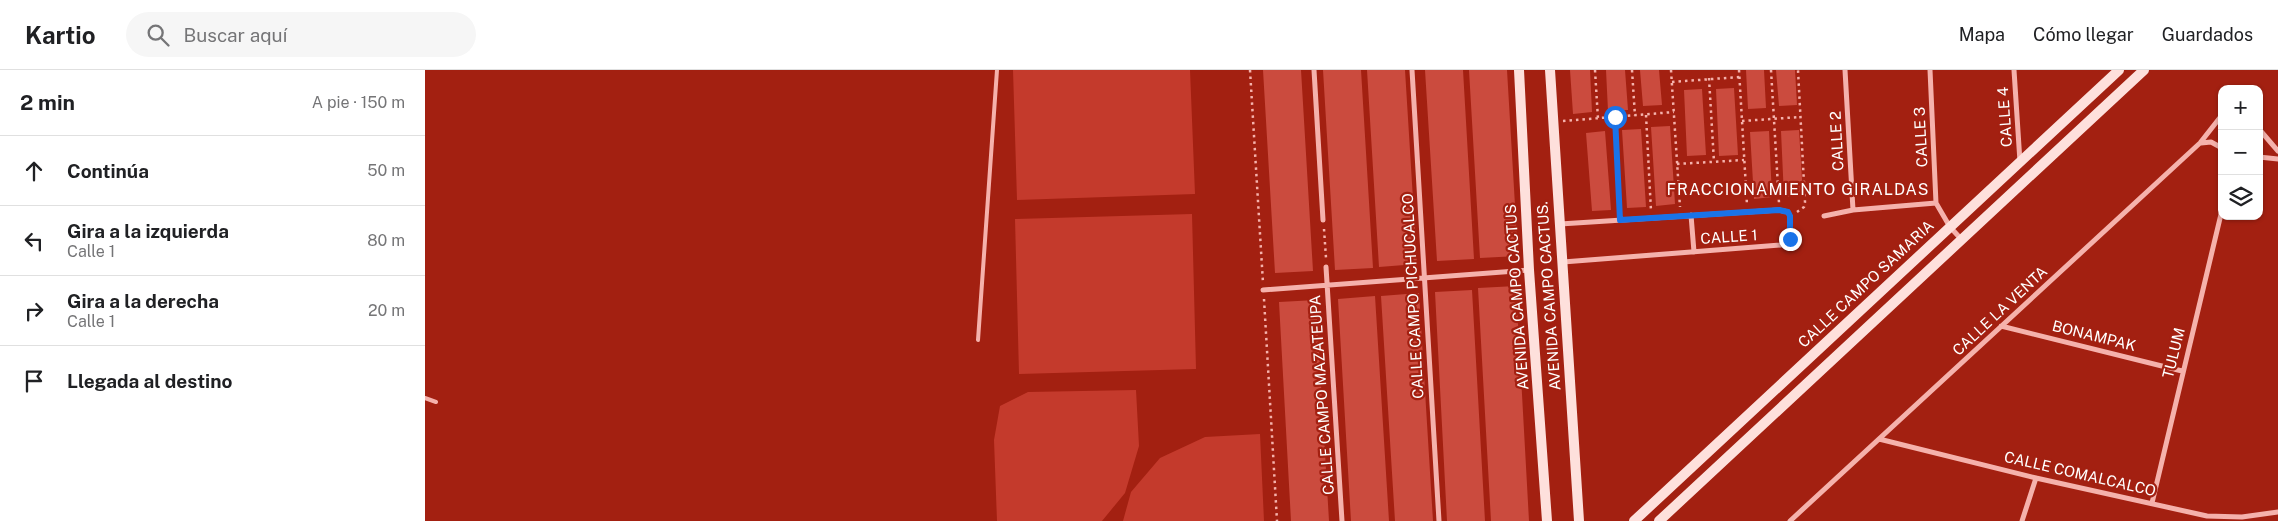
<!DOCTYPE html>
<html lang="es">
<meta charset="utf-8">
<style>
body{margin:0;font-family:"Public Sans",sans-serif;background:#f6f6f6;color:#202124}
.controls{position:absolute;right:15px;top:15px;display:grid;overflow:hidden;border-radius:10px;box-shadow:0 1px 4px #0004}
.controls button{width:45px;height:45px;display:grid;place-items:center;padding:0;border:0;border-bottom:1px solid #e0e0e0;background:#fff;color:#202124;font:25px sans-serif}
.stop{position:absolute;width:15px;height:15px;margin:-11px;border:4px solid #1a73e8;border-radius:50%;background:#fff}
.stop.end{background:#1a73e8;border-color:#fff;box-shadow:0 1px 5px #0008}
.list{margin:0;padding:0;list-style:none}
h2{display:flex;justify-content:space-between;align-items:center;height:65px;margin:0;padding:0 20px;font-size:21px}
h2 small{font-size:16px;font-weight:400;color:#757577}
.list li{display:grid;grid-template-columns:32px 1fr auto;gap:15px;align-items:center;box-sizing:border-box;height:70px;padding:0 20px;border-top:1px solid #e0e0e0}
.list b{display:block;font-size:19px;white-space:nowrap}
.list p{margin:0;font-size:16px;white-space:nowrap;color:#757577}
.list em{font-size:16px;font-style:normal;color:#757577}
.icon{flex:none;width:28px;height:28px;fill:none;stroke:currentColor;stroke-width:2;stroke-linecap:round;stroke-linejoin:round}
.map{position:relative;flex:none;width:1853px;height:451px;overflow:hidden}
header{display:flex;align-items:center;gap:30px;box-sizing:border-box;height:70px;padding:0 25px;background:#fff;border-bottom:1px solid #e0e0e0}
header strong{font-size:24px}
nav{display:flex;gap:28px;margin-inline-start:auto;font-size:18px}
.search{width:350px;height:45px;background:#f6f6f6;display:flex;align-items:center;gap:12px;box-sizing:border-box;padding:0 18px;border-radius:28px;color:#757577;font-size:19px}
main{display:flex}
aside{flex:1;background:#fff}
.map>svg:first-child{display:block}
.green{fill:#c43a2c}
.building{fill:#cb4b3e}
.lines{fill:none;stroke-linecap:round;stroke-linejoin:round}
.path{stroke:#f5b2ac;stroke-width:2.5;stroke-dasharray:2.5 4;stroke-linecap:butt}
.lane{stroke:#f5b2ac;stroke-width:4}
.street{stroke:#f5b2ac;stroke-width:5}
.secondary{stroke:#fee0dc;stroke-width:10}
.route{stroke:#1a73e8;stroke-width:6}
.labels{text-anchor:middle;stroke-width:4.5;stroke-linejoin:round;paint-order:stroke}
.street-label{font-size:15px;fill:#fff;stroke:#a32011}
.neighbourhood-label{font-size:16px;letter-spacing:1px;fill:#fff;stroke:#a32011}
</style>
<header>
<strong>Kartio</strong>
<div class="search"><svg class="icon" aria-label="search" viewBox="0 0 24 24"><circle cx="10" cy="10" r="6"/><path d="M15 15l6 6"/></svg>Buscar aquí</div>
<nav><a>Mapa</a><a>Cómo llegar</a><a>Guardados</a></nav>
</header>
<main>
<aside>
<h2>2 min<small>A pie · 150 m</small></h2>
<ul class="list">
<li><svg class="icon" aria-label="ahead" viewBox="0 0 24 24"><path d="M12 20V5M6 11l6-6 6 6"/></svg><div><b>Continúa</b></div><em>50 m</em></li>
<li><svg class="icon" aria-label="left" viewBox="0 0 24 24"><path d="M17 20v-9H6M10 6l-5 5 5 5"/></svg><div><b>Gira a la izquierda</b><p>Calle 1</p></div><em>80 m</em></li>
<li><svg class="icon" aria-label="right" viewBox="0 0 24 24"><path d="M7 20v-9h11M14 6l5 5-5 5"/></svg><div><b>Gira a la derecha</b><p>Calle 1</p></div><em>20 m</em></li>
<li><svg class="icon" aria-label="arrive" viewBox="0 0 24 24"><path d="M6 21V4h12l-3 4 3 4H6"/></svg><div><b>Llegada al destino</b></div></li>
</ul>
</aside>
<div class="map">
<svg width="1853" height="451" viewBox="0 0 1853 451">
<rect width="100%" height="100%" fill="#a32011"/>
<path class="green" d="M588 0H765L770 124 592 130Z
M767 144 771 299 594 304 590 149Z
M711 320 714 376 700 423 677 451H572L569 370 575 336 603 322Z
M835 364 839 451H698L706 422 735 388 780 367Z"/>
<path class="building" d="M838 0H876L888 201 850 203Z
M898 0H936L948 198 910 200Z
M942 0H980L992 194 954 197Z
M1000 0H1038L1049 189 1012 191Z
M1044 0H1082L1093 186 1055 188Z
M1145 0H1165L1167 42 1148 44Z
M1181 0H1200L1203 40 1183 41Z
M1215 0H1234L1237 35 1218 36Z
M1321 0H1339L1341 38 1323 39Z
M1351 0H1370L1372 35 1354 36Z
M1309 18 1313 85 1294 86 1291 19Z
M1277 19 1281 85 1262 86 1259 20Z
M1245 56 1250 134 1231 136 1226 57Z
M1216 59 1221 137 1202 138 1197 60Z
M1374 60 1378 126 1359 127 1356 61Z
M1180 61 1186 140 1167 141 1161 63Z
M1344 61 1347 127 1329 129 1325 62Z
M1091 216 1104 451H1066L1053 218Z
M1047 220 1060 451H1022L1010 222Z
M994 223 1008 451H970L956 226Z
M950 226 964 451H926L913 229Z
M891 230 904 451H866L854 232Z"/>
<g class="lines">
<path class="path" d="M825 0 838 213
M1170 0 1173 49
M1207 0 1210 46
M1246 0 1255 137
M1314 0 1322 135
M1346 0 1354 133
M1284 8 1289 92
M1247 12 1314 7
M1221 45 1226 141
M1189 47 1195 143
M1138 51 1249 42
M1317 51 1375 47
M1252 94 1319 90
M1372 142 1379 137 1380 132 1373 0
M899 159 901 188
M839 229 852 451"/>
<path class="lane" d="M553 270 572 0
M0 328 11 332"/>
<path class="street" d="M889 0 898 150
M987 0 1014 451
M1420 0 1428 140
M1505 0 1511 133 1525 157 1537 170
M1589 0 1595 92
M1834 59 1853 81
M1776 73 1786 72 1797 78
M1834 87 1853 89
M1266 145 1269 182
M1399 146 1428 140 1511 133
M1135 154 1354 140 1363 142 1365 146V169L1356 175 1138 192
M901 197 917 451
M838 220 1104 200
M1576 256 1757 301
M1454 369 1611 408 1782 446 1817 447 1853 442
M1727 433 1797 140
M1365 451 1775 73 1797 45
M1597 451 1611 408"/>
<path class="secondary" d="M1094 0 1104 200 1122 451
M1125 0 1154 451
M1209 451 1694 0
M1234 451 1719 0"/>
</g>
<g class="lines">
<path class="route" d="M1190 47 1195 150 1354 140 1363 142 1365 146V169"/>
</g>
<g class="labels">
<g class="street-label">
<text transform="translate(1580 47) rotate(-94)" y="5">CALLE 4</text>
<text transform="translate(1496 67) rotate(-93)" y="5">CALLE 3</text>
<text transform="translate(1412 71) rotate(-93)" y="5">CALLE 2</text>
<text transform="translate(1304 167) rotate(-4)" y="5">CALLE 1</text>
<text transform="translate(1441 214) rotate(-43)" y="5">CALLE CAMPO SAMARIA</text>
<text transform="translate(988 226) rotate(-93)" y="5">CALLE CAMPO PICHUCALCO</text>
<text transform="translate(1124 226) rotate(-94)" y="5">AVENIDA CAMPO CACTUS.</text>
<text transform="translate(1092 227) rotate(-94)" y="5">AVENIDA CAMPO CACTUS</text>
<text transform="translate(1575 241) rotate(-43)" y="5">CALLE LA VENTA</text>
<text transform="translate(1669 266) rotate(14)" y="5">BONAMPAK</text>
<text transform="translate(1749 283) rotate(-76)" y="5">TULUM</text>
<text transform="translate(897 325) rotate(-94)" y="5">CALLE CAMPO MAZATEUPA</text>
<text transform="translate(1655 404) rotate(13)" y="5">CALLE COMALCALCO</text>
</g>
<g class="neighbourhood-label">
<text x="1373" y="125">FRACCIONAMIENTO GIRALDAS</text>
</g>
</g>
</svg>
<div class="controls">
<button>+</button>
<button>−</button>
<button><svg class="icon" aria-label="layers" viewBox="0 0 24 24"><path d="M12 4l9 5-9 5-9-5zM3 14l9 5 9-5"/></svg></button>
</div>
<div class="stop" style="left:1190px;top:47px"></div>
<div class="stop end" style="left:1365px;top:169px"></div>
</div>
</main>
